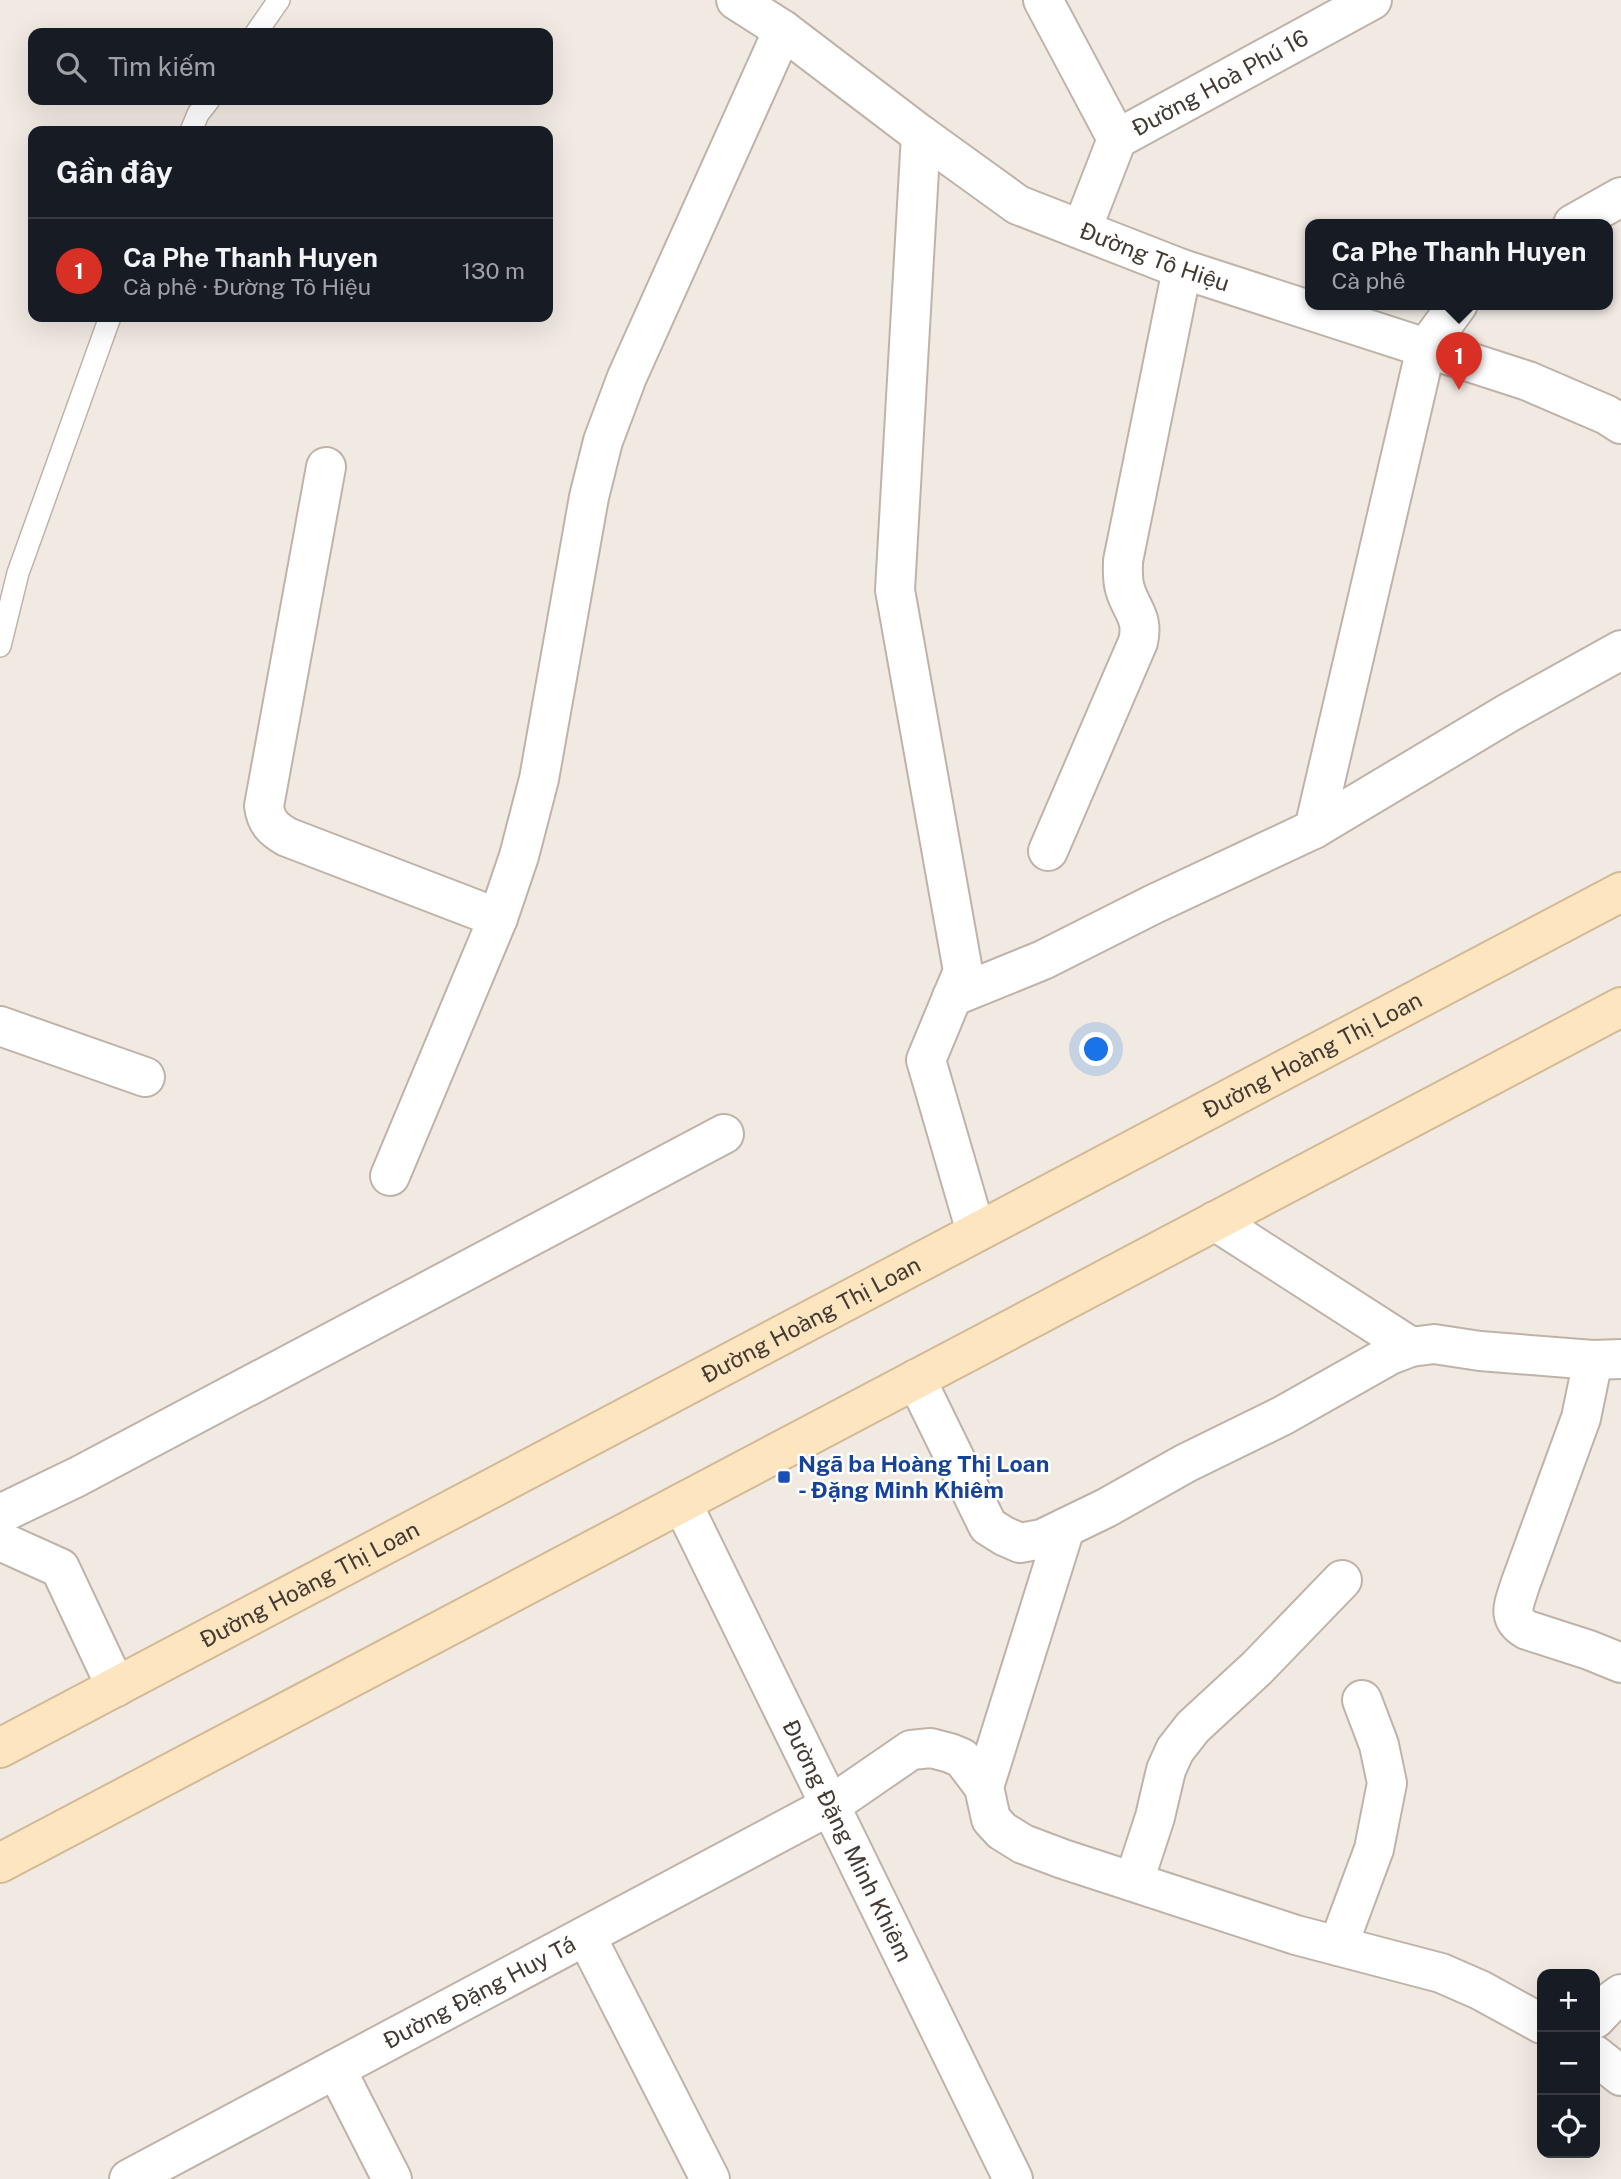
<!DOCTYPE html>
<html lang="vi">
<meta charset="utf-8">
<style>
body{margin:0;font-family:"Public Sans",sans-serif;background:#20242c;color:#f1f3f6}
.controls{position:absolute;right:21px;bottom:21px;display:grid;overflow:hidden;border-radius:14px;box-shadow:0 7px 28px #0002}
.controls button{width:63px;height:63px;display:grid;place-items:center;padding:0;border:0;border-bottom:2px solid #363941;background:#171b24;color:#f1f3f6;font:35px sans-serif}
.you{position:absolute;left:1097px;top:1050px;width:24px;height:24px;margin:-18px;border:5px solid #fff;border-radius:50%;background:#1a73e8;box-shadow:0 0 0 10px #1a73e833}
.badge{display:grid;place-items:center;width:46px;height:46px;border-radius:50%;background:#d93025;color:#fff;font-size:23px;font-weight:700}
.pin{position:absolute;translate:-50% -58px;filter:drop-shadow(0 2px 4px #0008)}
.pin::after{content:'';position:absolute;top:37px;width:24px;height:21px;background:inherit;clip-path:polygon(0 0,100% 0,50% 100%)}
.popup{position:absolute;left:1305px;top:219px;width:308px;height:91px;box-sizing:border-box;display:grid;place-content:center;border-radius:14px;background:#171b24;filter:drop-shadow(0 2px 5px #0005);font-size:23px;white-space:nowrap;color:#9ea1a6}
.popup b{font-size:26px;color:#f1f3f6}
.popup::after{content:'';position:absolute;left:50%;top:100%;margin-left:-14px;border:14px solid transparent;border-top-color:#171b24}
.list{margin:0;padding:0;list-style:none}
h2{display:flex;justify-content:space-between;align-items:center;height:91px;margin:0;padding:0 28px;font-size:30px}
h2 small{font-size:23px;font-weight:400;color:#9ea1a6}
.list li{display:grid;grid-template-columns:46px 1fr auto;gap:21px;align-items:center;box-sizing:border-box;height:105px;padding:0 28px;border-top:2px solid #363941}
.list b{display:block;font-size:26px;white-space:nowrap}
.list p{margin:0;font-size:23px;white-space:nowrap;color:#9ea1a6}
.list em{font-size:23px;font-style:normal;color:#9ea1a6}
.icon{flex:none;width:38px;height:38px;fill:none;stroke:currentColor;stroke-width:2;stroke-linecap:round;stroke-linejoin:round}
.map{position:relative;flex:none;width:1621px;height:2179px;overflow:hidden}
.search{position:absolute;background:#171b24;box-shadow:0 7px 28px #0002;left:28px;top:28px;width:525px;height:77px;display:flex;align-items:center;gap:18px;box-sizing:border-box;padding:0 24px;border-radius:14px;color:#9ea1a6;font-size:26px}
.panel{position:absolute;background:#171b24;box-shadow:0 7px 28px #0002;left:28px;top:126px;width:525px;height:196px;border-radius:14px}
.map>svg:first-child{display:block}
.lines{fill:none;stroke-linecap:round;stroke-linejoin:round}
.service-casing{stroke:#bfb3a9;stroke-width:24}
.minor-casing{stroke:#bfb3a9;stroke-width:42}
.secondary-casing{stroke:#d3b995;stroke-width:42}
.service{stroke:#fff;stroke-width:21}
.minor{stroke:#fff;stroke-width:38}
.secondary{stroke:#fde5c0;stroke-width:38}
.transit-dot{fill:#1a4fb4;stroke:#fff;stroke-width:2.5}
.labels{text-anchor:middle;stroke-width:5;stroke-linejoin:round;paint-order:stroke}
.street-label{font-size:23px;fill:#423a33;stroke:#fff}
.transit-label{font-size:23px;font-weight:bold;fill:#164399;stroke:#fff;text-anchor:start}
</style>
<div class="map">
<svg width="1621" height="2179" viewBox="0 0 1621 2179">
<rect width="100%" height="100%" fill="#f1eae3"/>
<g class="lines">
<g class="service-casing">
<path id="service" d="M256 33 279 0
M191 131 198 114 209 100
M0 646 18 573 110 317"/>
</g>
<g class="minor-casing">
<g id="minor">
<path id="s1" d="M736 0 783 30 921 135 1018 205 1182 269 1528 381 1607 415 1621 424"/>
<path d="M1043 0 1117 139"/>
<path d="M921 135 895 590 963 971 926 1060 976 1232"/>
<path d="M1573 224 1621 197"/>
<path id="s2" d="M1082 229 1117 139 1372 0"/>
<path d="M326 467 264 806C266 822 273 829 287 837L498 918"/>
<path d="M1314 829 1426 348 1458 304"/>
<path d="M1048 851 1138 642C1144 617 1131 610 1125 589 1122 579 1123 570 1123 561L1182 269"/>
<path d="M952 997 1043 960 1154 904 1314 829 1508 713 1621 650"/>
<path d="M0 1026 145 1077"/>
<path d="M390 1176 498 918 519 856 539 779 589 497 603 441 627 377 783 30"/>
<path d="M1215 1221 1411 1347"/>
<path d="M1593 1360 1581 1418 1520 1585C1514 1605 1506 1618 1527 1630L1589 1650 1621 1663"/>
<path d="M916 1379 988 1526 1004 1536 1020 1543 1042 1539 1106 1508 1186 1463 1282 1416 1390 1355 1411 1347 1434 1344 1480 1351 1593 1360 1621 1359"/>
<path id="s3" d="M682 1503 1013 2179"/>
<path d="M0 1514 77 1477 724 1134"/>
<path d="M0 1541 60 1568 116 1687"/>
<path d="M984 1787 1065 1528"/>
<path d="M1134 1881 1155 1817 1166 1770 1175 1750 1193 1727 1257 1668 1342 1580"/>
<path d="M586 1936 710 2179"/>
<path d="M1338 1946 1374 1849 1387 1783 1379 1745 1362 1700"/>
<path d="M1595 2019 1613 2000 1621 1994"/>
<path d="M1595 2055 1621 2076"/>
<path d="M336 2069 392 2179"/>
<path id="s4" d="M129 2179 831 1805 911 1750 931 1748 950 1753 962 1758 984 1787 991 1819 1002 1831 1023 1844 1063 1859 1296 1935 1441 1973 1480 1990 1542 2024"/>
</g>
</g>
<g class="secondary-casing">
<g id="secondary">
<path id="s5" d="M0 1748 1621 892"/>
<path d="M0 1863 1621 1007"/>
</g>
</g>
<use href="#service" class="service"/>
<use href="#minor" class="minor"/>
<use href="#secondary" class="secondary"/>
</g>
<rect class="transit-dot" x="777" y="1470" width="14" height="14" rx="3.5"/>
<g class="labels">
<g class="street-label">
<text dy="8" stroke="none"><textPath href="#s2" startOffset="214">Đường Hoà Phú 16</textPath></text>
<text dy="8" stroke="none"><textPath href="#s1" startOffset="495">Đường Tô Hiệu</textPath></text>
<text dy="8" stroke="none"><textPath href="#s5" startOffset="1484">Đường Hoàng Thị Loan</textPath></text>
<text dy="8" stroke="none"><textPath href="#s5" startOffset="917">Đường Hoàng Thị Loan</textPath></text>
<text dy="8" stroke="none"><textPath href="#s5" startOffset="350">Đường Hoàng Thị Loan</textPath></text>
<text dy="8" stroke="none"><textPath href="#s3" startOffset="376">Đường Đặng Minh Khiêm</textPath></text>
<text dy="8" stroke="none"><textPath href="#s4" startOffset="397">Đường Đặng Huy Tá</textPath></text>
</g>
<g class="transit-label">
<text x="798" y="1472">Ngã ba Hoàng Thị Loan<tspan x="798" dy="26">- Đặng Minh Khiêm</tspan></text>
</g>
</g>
</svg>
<div class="controls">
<button>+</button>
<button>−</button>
<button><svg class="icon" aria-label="locate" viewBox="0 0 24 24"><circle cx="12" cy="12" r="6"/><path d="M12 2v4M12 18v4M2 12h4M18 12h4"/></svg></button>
</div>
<div class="you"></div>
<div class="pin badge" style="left:1459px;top:390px">1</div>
<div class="popup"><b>Ca Phe Thanh Huyen</b>Cà phê</div>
<div class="search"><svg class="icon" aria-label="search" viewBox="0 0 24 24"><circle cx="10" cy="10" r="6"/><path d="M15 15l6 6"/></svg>Tìm kiếm</div>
<section class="panel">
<h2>Gần đây<small></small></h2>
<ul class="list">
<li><span class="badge">1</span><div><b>Ca Phe Thanh Huyen</b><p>Cà phê · Đường Tô Hiệu</p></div><em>130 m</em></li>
</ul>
</section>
</div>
